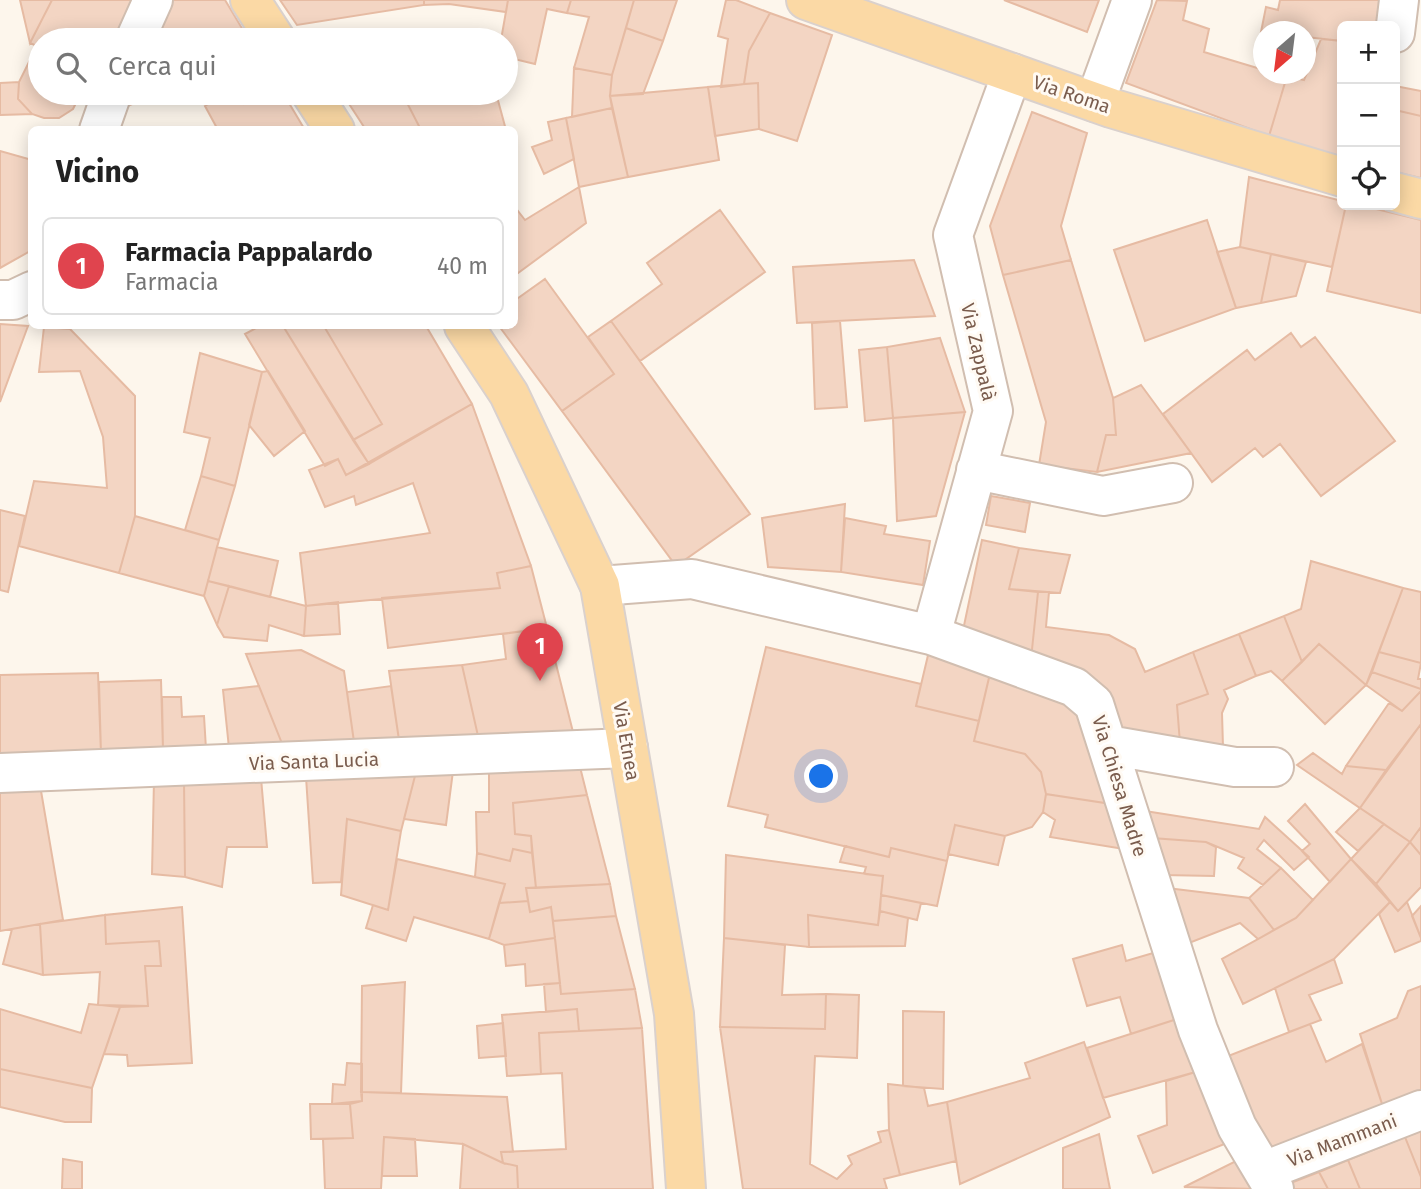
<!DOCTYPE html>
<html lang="it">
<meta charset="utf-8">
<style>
body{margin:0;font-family:"Fira Sans",sans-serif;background:#f2f2f2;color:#222}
.controls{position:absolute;right:21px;top:21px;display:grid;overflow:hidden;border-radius:10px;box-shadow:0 4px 18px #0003}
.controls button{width:63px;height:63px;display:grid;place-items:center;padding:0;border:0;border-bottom:2px solid #e0e0e0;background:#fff;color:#222;font:35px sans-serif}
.compass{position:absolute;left:1253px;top:21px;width:63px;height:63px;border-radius:50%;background:#fff;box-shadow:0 4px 18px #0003;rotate:208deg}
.you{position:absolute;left:822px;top:777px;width:24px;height:24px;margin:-18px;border:5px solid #fff;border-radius:50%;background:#1a73e8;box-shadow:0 0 0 10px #1a73e833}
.badge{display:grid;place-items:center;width:46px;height:46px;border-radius:50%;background:#e76f51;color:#fff;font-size:23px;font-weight:700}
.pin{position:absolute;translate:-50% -58px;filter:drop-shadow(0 2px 4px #0008)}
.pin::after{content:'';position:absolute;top:37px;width:24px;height:21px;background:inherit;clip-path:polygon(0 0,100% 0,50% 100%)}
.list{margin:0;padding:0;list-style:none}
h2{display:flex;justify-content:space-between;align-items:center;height:91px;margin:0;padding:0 28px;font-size:30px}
h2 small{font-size:23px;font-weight:400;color:#767676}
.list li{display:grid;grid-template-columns:46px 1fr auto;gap:21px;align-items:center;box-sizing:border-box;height:98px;margin:0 14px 14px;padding:0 14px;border:2px solid #e0e0e0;border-radius:10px}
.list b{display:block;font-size:26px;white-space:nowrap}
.list p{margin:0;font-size:23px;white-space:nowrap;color:#767676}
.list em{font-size:23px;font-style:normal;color:#767676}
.icon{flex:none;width:38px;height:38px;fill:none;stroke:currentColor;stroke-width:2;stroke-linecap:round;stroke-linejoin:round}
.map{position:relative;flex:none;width:1421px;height:1189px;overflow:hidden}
.search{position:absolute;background:#fff;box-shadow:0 4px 18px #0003;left:28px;top:28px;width:490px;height:77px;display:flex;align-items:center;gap:18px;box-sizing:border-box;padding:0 24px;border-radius:38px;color:#767676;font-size:26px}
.panel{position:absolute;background:#fff;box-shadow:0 4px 18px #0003;left:28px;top:126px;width:490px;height:203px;border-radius:10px}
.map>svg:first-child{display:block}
.building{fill:#f3d5c3;stroke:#e6bba3;stroke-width:2}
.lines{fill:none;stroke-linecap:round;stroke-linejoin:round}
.minor-casing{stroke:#d1beb0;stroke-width:42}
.major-casing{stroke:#dad1cd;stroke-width:42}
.minor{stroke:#fff;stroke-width:38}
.major{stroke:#fbd9a5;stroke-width:38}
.labels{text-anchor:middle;stroke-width:6;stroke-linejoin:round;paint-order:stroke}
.street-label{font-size:19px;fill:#7a5c4d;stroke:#fffaf3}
</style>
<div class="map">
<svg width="1421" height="1189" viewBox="0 0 1421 1189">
<rect width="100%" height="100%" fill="#fdf6ec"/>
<path class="building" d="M20 0H52L30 43Z
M52 0H134L114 40H40V93H81L73 109 59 118H44L32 114 18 99 19 82 37 46 30 43Z
M171 0H225L249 40H153Z
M280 0H424V5L297 25Z
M424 0H508L506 12 449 4 424 5Z
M508 0H571L567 13 547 9 535 64 506 57V40H501Z
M571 0H634L612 75 574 68 589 17 567 13Z
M634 0H677L663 41 626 28Z
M726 0H736L770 13 749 51 744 84 721 87 728 39 718 36Z
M1004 0H1099L1087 32Z
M1157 0 1187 1 1183 20 1209 29 1204 52 1264 70V74L1287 76 1269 136 1126 83Z
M1280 0H1387L1382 26H1342V41L1306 37V32H1261L1266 7 1278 10Z
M770 13 832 35 797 141 759 129 758 83 744 84 749 51Z
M626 28 663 41 643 94 610 96 612 75Z
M1321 39 1342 41V157L1269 136 1287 76 1304 80Z
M574 68 612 75 610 96 612 108 572 117Z
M19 82 18 99 32 114 0 115V83Z
M758 83 759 129 715 136 708 87Z
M1395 86 1421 91V116L1395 110Z
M708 87 719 160 628 177 610 96Z
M135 93H160L130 105Z
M227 93H237L244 104 263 93H283L305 130H218L205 106Z
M237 93H263L244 104Z
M342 93H402L421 130H366Z
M402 93H496L506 130H421Z
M612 108 628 177 579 187 566 118Z
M1395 110 1421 116V178L1395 172Z
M1032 112 1087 133 1061 226 1071 260 1003 275 990 226Z
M566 118 574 159 544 174 532 147 552 140 548 122Z
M0 151 32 160V250L0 268Z
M1249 177 1342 201V205H1346L1332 267 1240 247Z
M579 187 586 223 514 276V206L525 220Z
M1346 205H1360L1421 220V313L1327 291Z
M720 210 765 272 640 361 611 321 662 284 647 263Z
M1207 220 1236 308 1145 341 1114 250Z
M1240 247 1271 254 1261 303 1236 308 1217 252Z
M1271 254 1306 262 1296 296 1261 303Z
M914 260 935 316 797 323 793 267Z
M1071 260 1113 398 1116 435H1106L1097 472 1039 465 1046 422 1003 275Z
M545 279 614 374 562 411 499 326H514V301Z
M611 321 750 514 676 566 562 411 614 374 588 337Z
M840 321 847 407 815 409 812 323Z
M0 324 28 326 0 402Z
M260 326H283L369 464 346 475 338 459 325 466 245 334Z
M283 326H330L325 328 382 424 353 440Z
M330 326H426L472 404 369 464 353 440 382 424 325 328Z
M44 327 70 329 135 396V516L119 573 19 546 34 481 107 488 103 437 80 371 39 372Z
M1291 333 1301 347 1315 337 1395 441 1321 496 1280 444 1263 457 1255 448 1212 482 1163 414 1247 350 1255 360Z
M940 338 965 412 893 418 887 347Z
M887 347 893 418 865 421 859 350Z
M200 353 262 372 235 486 201 476 210 438 184 432Z
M268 371 305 431 274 456 249 425 262 372Z
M1141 385 1191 453 1097 472 1106 435H1116L1113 398Z
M472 404 531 566 497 573 500 588 306 606 300 553 430 533 413 483 356 505 354 496 325 507 309 470 338 459 346 475Z
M965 412 936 516 897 521 893 418Z
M201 476 235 486 219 540 185 530Z
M991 496 1030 503 1025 532 986 525Z
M845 504 841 572 768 567 762 518Z
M0 510 25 516 8 592 0 590Z
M135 516 219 540 204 596 119 573Z
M845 518 886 526 884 534 930 541 923 585 841 572Z
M982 540 1019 548 1009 589 1038 592 1031 659 962 635Z
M217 547 278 561 270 597 208 581Z
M1019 548 1070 555 1060 593 1009 589Z
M1311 561 1403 588 1366 685 1319 644 1302 662 1284 616 1301 609Z
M531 566 547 628 388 648 382 598 500 588 497 573Z
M208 581 229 586 217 625 204 596Z
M229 586 306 606 304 636 269 625 267 641 224 637 217 625Z
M1403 588 1421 592V663L1379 652Z
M1038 592H1049L1046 627 1109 635 1135 649 1145 672 1193 652 1208 694 1177 705 1180 743 1121 734 1031 659Z
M338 602 340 634 304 636 306 606Z
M1284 616 1302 662 1282 681 1271 671 1256 676 1239 634Z
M547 628 573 732 478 736 462 665 506 659 503 634Z
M1239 634 1256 676 1224 690 1228 699 1222 713 1223 747 1180 743 1177 705 1208 694 1193 652Z
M1319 644 1366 685 1325 724 1282 681Z
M766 647 921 684 916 706 979 721 974 741 1025 754 1041 772 1046 794 1043 812 1032 827 1005 836 955 825 947 861 891 848 889 857 765 827 768 815 728 806Z
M301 650 344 671 354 742 283 746 246 654Z
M929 651 992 665 979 721 916 706Z
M1379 652 1421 663 1418 679H1421V689L1372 672Z
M462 665 478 736 399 740 389 671Z
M992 665 1080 711 1111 804 1046 794 1041 772 1025 754 974 741Z
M1372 672 1421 689V691L1402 711 1366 685Z
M98 673 101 754 0 758V675Z
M161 680 163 750 101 754 99 682Z
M259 686 283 746 229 748 223 690Z
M391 686 399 740 354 742 347 692Z
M1421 691V724L1386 770 1346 766 1389 703 1402 711Z
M162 697H181L182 717 204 716 206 749 163 750Z
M1421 724V827L1410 842 1360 808Z
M1313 753 1342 774 1346 766 1386 770 1360 808 1297 765Z
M579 763 587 795 513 803 515 834 531 836 532 853 513 849 510 861 477 853 476 812H489V768Z
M453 771 446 825 404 819 416 772Z
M416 772 401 831 347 819 341 882 313 883 306 777Z
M261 778 267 847H227L222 887 185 877 184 780Z
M154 780H184L185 877 152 874Z
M40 785 63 920 0 931V788Z
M1046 794 1111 804 1124 849 1050 837 1055 820 1043 812Z
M587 795 610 884 536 888 531 836 515 834 513 803Z
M1305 804 1351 859 1330 882 1302 851 1310 844 1288 821Z
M1360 808 1384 824 1358 851 1336 832Z
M1145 811 1259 829 1265 817 1309 857 1294 870 1264 840 1257 849 1281 868 1263 885 1238 868 1244 858 1206 842 1152 838Z
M347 819 401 831 388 910 341 895Z
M1384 824 1410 842 1376 884 1351 859Z
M955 825 1005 836 998 865 948 854Z
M1421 827V855L1410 842Z
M1152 838 1206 842 1216 847 1214 876 1163 875Z
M1410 842 1421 855V887L1398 911 1376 884Z
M845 846 889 857 891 848 947 861 937 906 881 895 883 876 864 874 866 867 840 862Z
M513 849 532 853 536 888H526L528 901 499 903 505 884 475 877 477 853 510 861Z
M726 855 883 876 878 925 808 915 809 947 724 938Z
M397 859 505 884 489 939 414 917 406 941 366 928 373 905 388 910Z
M1351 859 1390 902 1334 959 1243 1004 1222 959 1296 918Z
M1281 868 1313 900 1296 918 1274 930 1249 898Z
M610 884 616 916 553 921 551 907 530 912 526 888Z
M1167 888 1249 898 1274 930 1258 939 1240 923 1184 945Z
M881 895 921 903 917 920 880 911Z
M528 901 530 912 551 907 555 938 504 945 489 939 499 903Z
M1390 902 1398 911 1407 902 1421 938V941L1395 952 1379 914Z
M1421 906V938L1412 916Z
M182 907 192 1063 128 1066 127 1055 104 1054 120 1007 148 1006 145 966H161L159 941 106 944 105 915Z
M880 911 908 918 905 946 809 947 808 915 878 925Z
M105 915 106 944 159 941 161 966H145L148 1006 98 1005 100 972 43 975 40 924Z
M616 916 635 989 561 994 553 921Z
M40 924 43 975 3 964 12 929Z
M555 938 560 983 526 986 525 964 506 966 504 945Z
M724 938 785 945 782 995 826 994 825 1029 720 1027Z
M1122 945 1126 961 1160 951 1180 1018 1131 1034 1120 997 1087 1006 1073 959Z
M1334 959 1342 983 1309 995 1321 1020 1289 1032 1275 988Z
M405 982 401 1093 361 1092 362 986Z
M560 983 561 994 635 989 642 1028 579 1031 577 1009 546 1012 544 984Z
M1421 986V1092L1383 1107 1360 1034 1397 1018 1408 991Z
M826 994 859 995 857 1058 815 1056 810 1164 837 1179 852 1164 848 1156 881 1142 878 1132 889 1130 900 1175 884 1179 887 1189H743L720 1027 825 1029Z
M89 1004 120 1007 92 1088 0 1069V1009L81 1033Z
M577 1009 579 1031 539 1033 541 1074 507 1076 502 1015Z
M903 1011 944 1012 943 1089 903 1086Z
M1180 1018 1199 1071 1103 1098 1087 1048Z
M503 1023 506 1056 479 1058 477 1026Z
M1310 1024 1326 1062 1362 1044 1383 1107 1262 1151 1223 1058Z
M642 1028 653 1189H518L517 1166 503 1163 501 1152 566 1149 562 1073 541 1074 539 1033Z
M1084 1042 1110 1117 960 1184 947 1102 1030 1078 1025 1063Z
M347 1063 362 1064V1101L332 1104 333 1084 345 1085Z
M0 1069 92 1088 91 1122H65L0 1107Z
M1199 1071 1227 1143 1153 1173 1138 1136 1167 1125 1166 1081Z
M888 1084 924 1088 928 1106 947 1102 956 1161 900 1175 889 1130Z
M361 1092 507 1097 513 1152H501L503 1163 463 1144 384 1137 381 1189H325L323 1139 353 1138 350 1104 362 1101Z
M310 1104H350L353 1138 311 1139Z
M1421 1131V1177L1405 1137Z
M1099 1134 1110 1189H1063V1148Z
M384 1137 415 1139 417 1176H382Z
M1405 1137 1421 1177V1189H1360L1348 1160Z
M463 1144 503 1163 517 1166 518 1189H460Z
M63 1159 82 1162V1189H62Z
M1238 1160 1255 1189 1184 1187Z
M1348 1160 1360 1189H1328L1319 1172Z
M1319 1172 1328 1189H1291L1288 1184Z"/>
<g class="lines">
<g class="minor-casing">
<path id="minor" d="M1395 33 1399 0
M135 40 153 0
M1095 102 1132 0
M99 130 112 93
M0 300H13L32 291
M976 470 1103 496 1173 483
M600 586 692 579 931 635 1074 687 1094 704 1198 1030 1237 1127 1274 1189
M931 635 993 411 953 235 1012 73
M1108 745 1235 767H1274
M0 773 628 748
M1264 1171 1421 1110"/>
</g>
<g class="major-casing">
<path id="major" d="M250 0 276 40
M806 0 1111 108 1342 177
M311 93 335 130
M1395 192 1421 199
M464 326 509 394 600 586 674 1014 686 1189"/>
</g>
<use href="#minor" class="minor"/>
<use href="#major" class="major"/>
</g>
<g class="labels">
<g class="street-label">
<text transform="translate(1072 94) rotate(19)" y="7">Via Roma</text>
<text transform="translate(979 352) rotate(77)" y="7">Via Zappalà</text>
<text transform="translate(627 741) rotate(80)" y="7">Via Etnea</text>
<text transform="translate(314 761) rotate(-2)" y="7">Via Santa Lucia</text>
<text transform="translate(1120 786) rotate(73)" y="7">Via Chiesa Madre</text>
<text transform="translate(1342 1140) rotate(-21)" y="7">Via Mammani</text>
</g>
</g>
</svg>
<div class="controls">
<button>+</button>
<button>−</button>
<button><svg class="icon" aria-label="locate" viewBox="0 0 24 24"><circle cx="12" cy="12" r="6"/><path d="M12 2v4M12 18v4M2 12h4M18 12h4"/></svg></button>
</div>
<svg class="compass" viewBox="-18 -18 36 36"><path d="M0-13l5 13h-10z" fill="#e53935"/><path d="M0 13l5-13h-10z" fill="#767676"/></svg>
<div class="you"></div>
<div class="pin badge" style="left:540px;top:681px;background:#e0444e">1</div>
<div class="search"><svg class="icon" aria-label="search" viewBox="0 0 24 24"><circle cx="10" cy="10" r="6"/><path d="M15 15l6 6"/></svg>Cerca qui</div>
<section class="panel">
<h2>Vicino<small></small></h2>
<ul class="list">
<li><span class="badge" style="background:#e0444e">1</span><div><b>Farmacia Pappalardo</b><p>Farmacia</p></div><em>40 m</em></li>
</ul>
</section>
</div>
